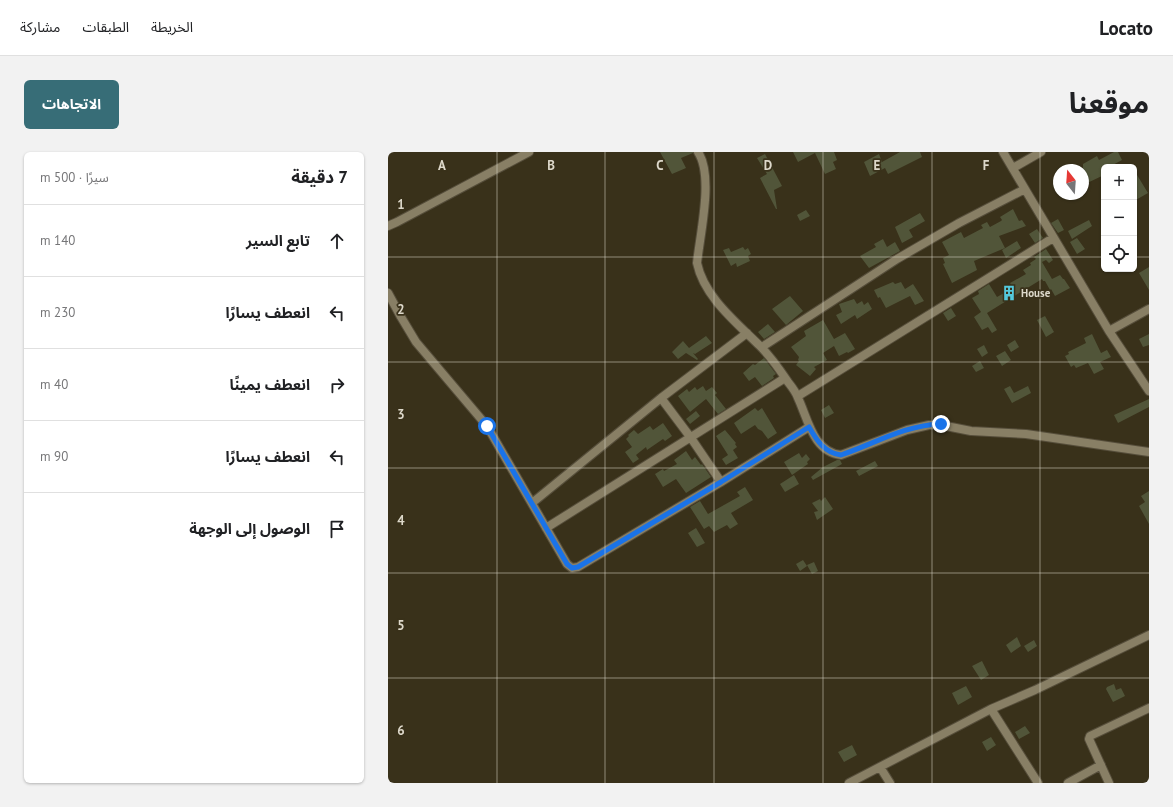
<!DOCTYPE html>
<html lang="ar">
<meta charset="utf-8">
<style>
body{margin:0;font-family:"PT Sans","Noto Sans Arabic",sans-serif;background:#f2f2f2;color:#202124;direction:rtl}
.controls{position:absolute;right:12px;top:12px;display:grid;overflow:hidden;border-radius:6px;box-shadow:0 1px 3px #0004}
.controls button{width:36px;height:36px;display:grid;place-items:center;padding:0;border:0;border-bottom:1px solid #e0e0e0;background:#fff;color:#202124;font:20px sans-serif}
.compass{position:absolute;left:665px;top:12px;width:36px;height:36px;border-radius:50%;background:#fff;box-shadow:0 1px 3px #0004;rotate:343deg}
.stop{position:absolute;width:12px;height:12px;margin:-9px;border:3px solid #1a73e8;border-radius:50%;background:#fff}
.stop.end{background:#1a73e8;border-color:#fff;box-shadow:0 1px 4px #0008}
.list{margin:0;padding:0;list-style:none}
h2{display:flex;justify-content:space-between;align-items:center;height:52px;margin:0;padding:0 16px;font-size:17px}
h2 small{font-size:13px;font-weight:400;color:#757577}
.list li{display:grid;grid-template-columns:26px 1fr auto;gap:12px;align-items:center;box-sizing:border-box;height:72px;padding:0 16px;border-top:1px solid #e0e0e0}
.list b{display:block;font-size:15px;white-space:nowrap}
.list em{font-size:13px;font-style:normal;color:#757577}
.icon{flex:none;width:22px;height:22px;fill:none;stroke:currentColor;stroke-width:2;stroke-linecap:round;stroke-linejoin:round}
.map{position:relative;flex:none;width:761px;height:631px;overflow:hidden;direction:ltr;border-radius:6px}
header{display:flex;align-items:center;gap:24px;box-sizing:border-box;height:56px;padding:0 20px;background:#fff;border-bottom:1px solid #e0e0e0}
header strong{font-size:19px}
nav{display:flex;gap:22px;margin-inline-start:auto;font-size:14px}
.intro{display:flex;align-items:center;justify-content:space-between;box-sizing:border-box;height:96px;padding:0 24px}
h1{margin:0;font-size:28px}
.button{padding:10px 18px;border-radius:6px;background:#376d77;color:#fff;font-size:14px;font-weight:700}
main{display:flex;gap:24px;padding:0 24px}
aside{flex:1;background:#fff;border-radius:6px;box-shadow:0 1px 3px #0004}
.map>svg:first-child{display:block}
.building{fill:#515539}
.lines{fill:none;stroke-linecap:round;stroke-linejoin:round}
.minor-casing{stroke:#564e3b;stroke-width:10}
.minor{stroke:#887f65;stroke-width:8}
.route{stroke:#1a73e8;stroke-width:5}
.grid{fill:none;stroke:#ddd8ca;stroke-width:1;stroke-opacity:0.55}
.labels{text-anchor:middle;stroke-width:3.5;stroke-linejoin:round;paint-order:stroke}
.poi-label{font-size:11px;font-weight:bold;fill:#ddd8ca;stroke:#39311a;text-anchor:start}
.grid-label{font-size:13px;text-anchor:middle;font-weight:bold;fill:#ddd8ca;stroke:#39311a;stroke-width:3.5;stroke-linejoin:round;paint-order:stroke}
</style>
<header>
<strong>Locato</strong>
<nav><a>الخريطة</a><a>الطبقات</a><a>مشاركة</a></nav>
</header>
<div class="intro"><h1>موقعنا</h1><a class="button">الاتجاهات</a></div>
<main>
<div class="map">
<svg width="761" height="631" viewBox="0 0 761 631">
<rect width="100%" height="100%" fill="#39311a"/>
<path class="building" d="M272 0H305V1L293 6 298 16 284 22Z
M405 0H446L449 8 445 10 448 17 437 22 427 1 410 10Z
M512 0H532L534 5 500 22 497 16 482 24 476 10 491 2 494 10Z
M726 0H730L734 8 721 15H716V23L695 33V12L709 4 711 8Z
M377 2 394 34 386 38 389 57H388L372 26 379 22 369 6Z
M746 18 760 41 746 49Z
M625 57 631 69 634 68 638 74 611 84 617 96 586 109 589 118 564 131 555 112 557 111 555 106 561 103 554 90 573 80 576 86 595 76 593 73 599 70 602 75 613 69 614 68 612 65Z
M418 58 422 64 412 69 409 63Z
M532 61 537 69 521 78 525 85 514 91 507 75Z
M670 67 676 78 670 81 663 71Z
M701 68 704 74 684 87 680 79Z
M649 77 655 86 647 91 641 82Z
M689 86 697 97 689 102 682 90Z
M495 87 499 95 507 90 512 99 481 116 472 104 488 95 486 92Z
M629 89 633 96 618 106 614 98Z
M355 95 357 98 360 96 363 102 360 104 362 109 349 115 348 111 343 114 335 98 341 96 343 100Z
M658 97 665 108 661 111 658 108 654 110 664 127 672 123 675 127H676L682 136 667 144 663 137 662 138 657 129H655L654 127 599 161 609 178 604 181 600 175 594 178 586 165 593 160 584 146 591 142 590 139 601 132 609 145 625 136 622 131 638 122 635 118 643 113 642 111 648 107 646 105Z
M761 115V138L751 121Z
M505 130 507 132 513 130 517 137 525 132 536 149 527 153 522 144 498 156 492 145 490 146 486 138Z
M402 144 415 159 398 173 384 157Z
M466 147 469 152 474 149 476 153 480 150 484 157 469 167 467 163 453 172 448 163 454 160 451 152Z
M563 156 568 164 560 169 555 161Z
M657 164 666 180 658 185 649 168Z
M435 168 446 187 457 181 467 197 460 201 459 200 451 204 446 194 435 201 439 208 426 215 428 217 422 224 408 213 411 209 410 208 411 205 403 195 418 184 416 179Z
M380 172 387 180 376 187 370 180Z
M704 182 713 201 719 198 723 205 712 210 716 217 706 222 700 211 688 216 686 213 683 215 677 204 681 202 680 200 698 191 696 186Z
M761 182V193L755 195 751 187Z
M318 184 324 191 307 202 305 201 310 207 309 208 298 201 290 207 284 200 295 189 301 196Z
M627 188 631 195 623 200 619 193Z
M596 193 600 201 594 205 589 197Z
M617 199 623 208 614 214 608 204Z
M376 206 388 222 385 224 386 226 374 234 367 225 361 229 355 221 365 212 367 213Z
M592 209 596 216 588 220 584 214Z
M315 234 318 239 324 235 329 241 327 243 338 257 330 262 318 247 302 260 290 244 299 237 301 240 307 235 309 238Z
M622 234 626 241 640 234 643 241 624 251 616 237Z
M761 247V255L730 271 726 263Z
M441 253 446 261 437 266 433 258Z
M367 256 370 259 374 256 389 281 380 287 374 279 370 277 367 273 353 282 346 271Z
M308 259 312 264 302 272 298 267Z
M275 271 284 284 277 289 275 287 259 298 258 295 248 303 251 307 245 311 237 300 244 295 238 287 241 284 240 283 246 278 250 282 262 274 265 278Z
M337 278 348 291 347 292 349 295 345 298 350 306 338 313 334 307 340 303 328 284Z
M298 299 304 308 307 305 313 313 314 312 323 325 298 341 288 327 275 335 267 322 275 317 276 319 289 312 286 308Z
M411 301 414 306 418 302 422 307 419 310 420 312 404 323 396 310Z
M449 308H452L454 312 425 328 423 325 435 315Z
M487 309 490 314 471 324 468 319Z
M406 323 411 332 397 340 392 332Z
M357 335 365 348 343 361 350 372 342 377 339 373 326 380 321 374 316 377 302 355 312 349 320 362 352 344 349 340Z
M761 339V372L751 354 757 350 753 344Z
M437 345 445 357 429 368 426 360 430 359 424 351 432 347 433 349Z
M308 376 317 391 309 395 300 381Z
M415 408 419 414 412 419 408 412Z
M426 410 430 419 424 422 419 413Z
M629 485 633 494 623 501 618 493Z
M646 488 649 494 640 500 636 494Z
M594 509 601 523 593 528 584 514Z
M726 532 728 538 733 536 737 544 725 550 718 537 719 535Z
M578 534 584 545 570 553 564 541Z
M637 574 642 581 631 587 627 580Z
M603 585 608 593 599 599 594 590Z
M464 593 469 603 456 610 450 600Z"/>
<g class="lines">
<g class="minor-casing">
<path id="minor" d="M310 0C326 24 312 82 309 111 316 145 349 171 372 194 383 205 392 218 400 230 404 235 408 240 410 246 420 267 425 300 453 303L519 278 541 273H553L583 279 638 282 761 300
M615 0 721 179 761 239
M625 16 653 0
M0 74 9 70 141 0
M0 141 13 165 28 190 99 274 179 412 184 416 190 415 333 330 421 275
M721 179 761 157
M374 195 509 107 571 71 637 37
M410 244 665 86
M273 246 303 286 333 330
M144 351 273 246 359 181
M158 376 397 226
M603 557 650 631
M492 615 502 631
M461 631 603 557 647 538 761 483
M680 631 713 613
M721 631 701 587 702 584 761 556"/>
</g>
<use href="#minor" class="minor"/>
</g>
<g class="lines">
<path class="route" d="M99 274 179 412 184 416 190 415 333 330 421 275C429 289 437 301 453 303 486 292 517 273 553 272"/>
</g>
<path class="grid" d="M109 0V631M217 0V631M326 0V631M435 0V631M544 0V631M652 0V631M0 105H716M746 105H761M0 210H761M0 316H761M0 421H761M0 526H761"/>
<defs>
<g id="building-bare" transform="scale(1.2)"><path d="M-4-6H4V6H1V3H-1V6H-4ZM-2.5-4.3h1.7v1.8h-1.7ZM.8-4.3h1.7v1.8H.8ZM-2.5-1h1.7V.8h-1.7ZM.8-1h1.7V.8H.8Z" fill="#54cadd" stroke="#39311a" stroke-width="2.5" paint-order="stroke"/></g>
</defs>
<g fill-rule="evenodd">
<use href="#building-bare" x="621" y="141"/>
</g>
<g class="labels">
<g class="poi-label">
<text x="633" y="145">House</text>
</g>
</g>
<g class="grid-label">
<text x="54" y="18">A</text>
<text x="163" y="18">B</text>
<text x="272" y="18">C</text>
<text x="380" y="18">D</text>
<text x="489" y="18">E</text>
<text x="598" y="18">F</text>
<text x="13" y="57">1</text>
<text x="13" y="162">2</text>
<text x="13" y="267">3</text>
<text x="13" y="373">4</text>
<text x="13" y="478">5</text>
<text x="13" y="583">6</text>
</g>
</svg>
<div class="controls">
<button>+</button>
<button>−</button>
<button><svg class="icon" aria-label="locate" viewBox="0 0 24 24"><circle cx="12" cy="12" r="6"/><path d="M12 2v4M12 18v4M2 12h4M18 12h4"/></svg></button>
</div>
<svg class="compass" viewBox="-18 -18 36 36"><path d="M0-13l5 13h-10z" fill="#e53935"/><path d="M0 13l5-13h-10z" fill="#757577"/></svg>
<div class="stop" style="left:99px;top:274px"></div>
<div class="stop end" style="left:553px;top:272px"></div>
</div>
<aside>
<h2>7 دقيقة<small>سيرًا · 500 m</small></h2>
<ul class="list">
<li><svg class="icon" aria-label="ahead" viewBox="0 0 24 24"><path d="M12 20V5M6 11l6-6 6 6"/></svg><div><b>تابع السير</b></div><em>140 m</em></li>
<li><svg class="icon" aria-label="left" viewBox="0 0 24 24"><path d="M17 20v-9H6M10 6l-5 5 5 5"/></svg><div><b>انعطف يسارًا</b></div><em>230 m</em></li>
<li><svg class="icon" aria-label="right" viewBox="0 0 24 24"><path d="M7 20v-9h11M14 6l5 5-5 5"/></svg><div><b>انعطف يمينًا</b></div><em>40 m</em></li>
<li><svg class="icon" aria-label="left" viewBox="0 0 24 24"><path d="M17 20v-9H6M10 6l-5 5 5 5"/></svg><div><b>انعطف يسارًا</b></div><em>90 m</em></li>
<li><svg class="icon" aria-label="arrive" viewBox="0 0 24 24"><path d="M6 21V4h12l-3 4 3 4H6"/></svg><div><b>الوصول إلى الوجهة</b></div></li>
</ul>
</aside>
</main>
